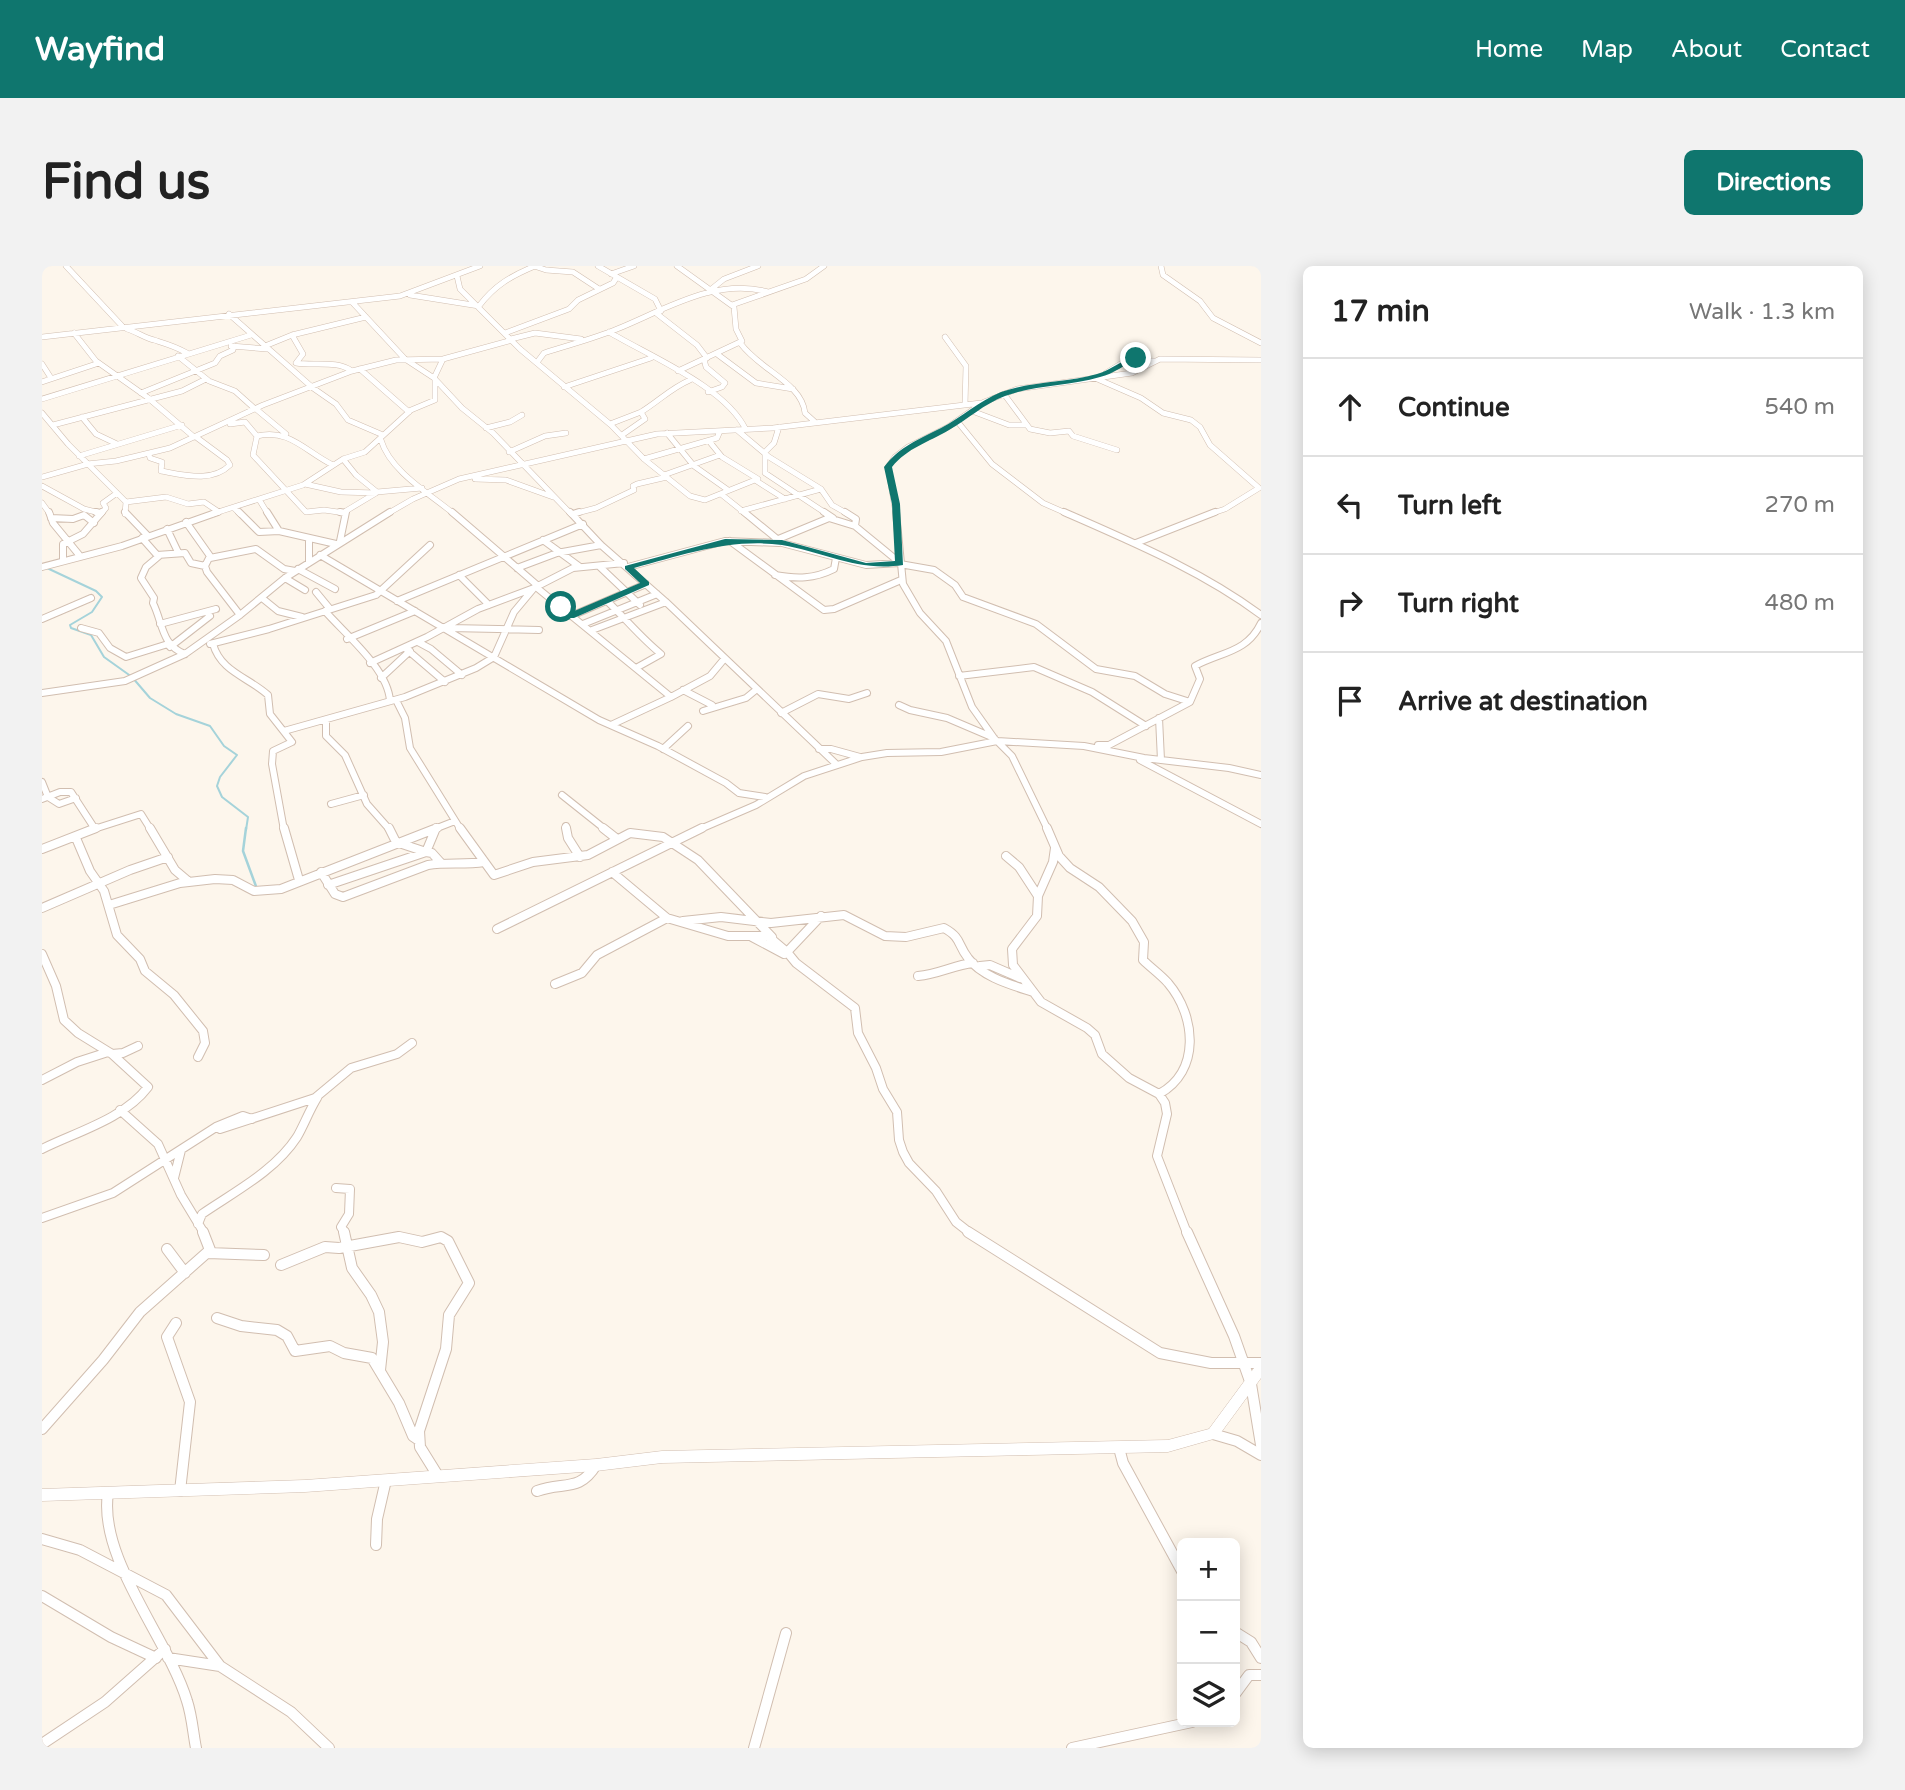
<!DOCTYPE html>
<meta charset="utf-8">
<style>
body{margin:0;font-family:"Varela Round",sans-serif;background:#f2f2f2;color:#222}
.controls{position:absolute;right:21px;bottom:21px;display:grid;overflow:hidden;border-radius:10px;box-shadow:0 4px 18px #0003}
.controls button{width:63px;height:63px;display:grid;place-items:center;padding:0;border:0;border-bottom:2px solid #e0e0e0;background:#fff;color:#222;font:35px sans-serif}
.stop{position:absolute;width:21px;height:21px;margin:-16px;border:5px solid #0f766e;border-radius:50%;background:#fff}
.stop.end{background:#0f766e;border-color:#fff;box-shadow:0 2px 7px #0008}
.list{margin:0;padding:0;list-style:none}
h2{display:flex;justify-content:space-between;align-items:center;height:91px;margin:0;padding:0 28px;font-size:30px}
h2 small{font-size:23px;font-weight:400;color:#767676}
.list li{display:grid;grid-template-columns:46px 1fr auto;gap:21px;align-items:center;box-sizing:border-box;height:98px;padding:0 28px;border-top:2px solid #e0e0e0}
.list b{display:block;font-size:26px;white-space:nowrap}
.list em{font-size:23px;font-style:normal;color:#767676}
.icon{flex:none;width:38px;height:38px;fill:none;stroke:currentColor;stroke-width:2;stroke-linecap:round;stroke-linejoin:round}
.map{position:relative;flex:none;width:1219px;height:1482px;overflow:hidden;border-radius:10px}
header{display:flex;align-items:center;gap:42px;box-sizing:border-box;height:98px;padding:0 35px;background:#0f766e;color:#fff}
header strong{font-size:33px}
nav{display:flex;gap:38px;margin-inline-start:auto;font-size:24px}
.intro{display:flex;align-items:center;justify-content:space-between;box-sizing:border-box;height:168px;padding:0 42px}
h1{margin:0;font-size:49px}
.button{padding:18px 32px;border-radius:10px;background:#0f766e;color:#fff;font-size:24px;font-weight:700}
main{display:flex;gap:42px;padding:0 42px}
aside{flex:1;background:#fff;border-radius:10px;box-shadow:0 4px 18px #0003}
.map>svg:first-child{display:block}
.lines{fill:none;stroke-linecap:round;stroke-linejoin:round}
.stream-far1{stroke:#a5d3da;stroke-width:2}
.stream{stroke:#a5d3da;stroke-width:2.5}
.minor-far3-casing{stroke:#d1beb0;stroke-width:6}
.minor-far2-casing{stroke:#d1beb0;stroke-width:8}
.minor-far1-casing{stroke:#d1beb0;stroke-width:10}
.minor-casing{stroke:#d1beb0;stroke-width:12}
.tertiary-casing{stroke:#d1beb0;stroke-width:1}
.minor-far3{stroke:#fff;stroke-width:5}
.minor-far2{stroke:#fff;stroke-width:6}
.minor-far1{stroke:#fff;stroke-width:8}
.minor{stroke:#fff;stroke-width:10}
.tertiary{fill:#fff;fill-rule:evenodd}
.route{fill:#0f766e}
</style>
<header>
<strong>Wayfind</strong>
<nav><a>Home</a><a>Map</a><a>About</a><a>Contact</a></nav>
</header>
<div class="intro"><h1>Find us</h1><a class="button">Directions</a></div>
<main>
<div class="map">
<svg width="1219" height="1482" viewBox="0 0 1219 1482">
<rect width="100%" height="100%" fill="#fdf6ec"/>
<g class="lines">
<path class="stream-far1" d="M5 302 54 325 60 331 50 346 28 359 29 362 49 369 62 391 90 411 108 432 134 448 168 460 182 480 195 489 178 511 175 520 180 531 206 551 204 564"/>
<path class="stream" d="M204 562 201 585 215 623"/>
<g class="minor-far3-casing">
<path id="minor-far3" d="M24 0 81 61
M492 0 504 4 531 6 557 23
M556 0 613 33 619 45
M635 0 692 41 694 63 700 75 636 105
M1119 0 1121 9 1158 35 1171 52 1219 77
M569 8 592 0
M415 10 418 23 478 83 569 159 602 193 648 230 663 234 713 214 743 233
M667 25 682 13 716 0
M368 29 437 40C453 19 469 10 493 0
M310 36 363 93 392 112 420 142 451 167 529 248
M690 39 764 13 782 0
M614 47 655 79 665 92
M187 48 271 122 294 138 306 154 341 169
M85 63C95 66 103 72 112 74 125 78 133 80 145 87
M567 66C607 90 684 121 704 164
M32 67 54 95 105 131 152 171
M463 67 527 43 536 34 571 17 575 11
M250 69 261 88 254 97C273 100 295 94 310 105
M0 71 358 30 438 0
M903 71 924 100 923 139
M469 73 493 67 539 73
M699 78C718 104 760 117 763 147L773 156
M189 80 225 83
M223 80 250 69 324 51
M675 88 714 117 751 123
M136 90 167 115 193 125 213 143
M662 93 664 101 683 117 680 121 666 126
M496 95 502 87C526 79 551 73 575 63 622 44 674 11 726 26
M0 98 9 112
M318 103 367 146
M1064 107 1085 94 1112 95
M392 112 401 93
M1053 112 1099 132 1121 147 1149 154 1158 161 1168 179 1217 222 1183 243 1168 248
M0 116 57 97
M522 121 609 92
M99 127 173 97 178 90 191 84 192 80
M962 128 988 163 1008 167 1027 165 1031 170 1075 184
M0 133 209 69
M214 143 244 168
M930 145 967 159H985
M0 147 26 178 84 236 83 248
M40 151 54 168 75 178
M915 155 950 198 1001 237 1026 248
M188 158 203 156 215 170 211 189 264 246 282 244 303 247
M568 158 599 146
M11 159 140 125 164 113
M737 161 732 177 723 186V207L785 248
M444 162 468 156 480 149
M695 164 727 191 779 223 790 239 806 248
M625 167 652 200 686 224
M580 169 603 153 599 146C617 135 629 122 648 114
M215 170C247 162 264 186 291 199
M339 174C348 205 388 228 412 248
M667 175 680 191 716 213
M467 186 503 170 524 167
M107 188 108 192 120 196 119 205C142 209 170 217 188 199L185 194 154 171
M37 190 140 159
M301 193 314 209 335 226 380 222
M602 193 675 172 678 165
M45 198 74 195 128 182 221 139 310 105 354 94 401 93 470 74
M622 209 678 189
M0 211 46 198
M433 213 464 214 511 231
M263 218 299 226 334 227
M0 220 42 243 58 247
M679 228 704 248
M218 235 226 248
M84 236 124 231 146 238 162 236 177 246
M0 237 8 248
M192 242 198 248
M699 245 779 223
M59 248 64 242 61 237 75 227
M170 248 261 219 301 193 323 186 369 144 393 134V114
M303 248 304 245 334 227
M345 248 371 233 417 213 615 168 731 162 939 137
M531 248 554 242 592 224 591 220 595 218 625 211
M854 248 846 201 853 191 866 181 906 161 942 136 975 123 1090 107 1118 93 1219 94"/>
</g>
<g class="minor-far2-casing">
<path id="minor-far2" d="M7 246 11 257 38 290
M54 246 58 247
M83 246 106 270
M197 246 217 266 237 265 294 278
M225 246 237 265
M298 246 303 247
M410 246 495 319
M528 246 559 279 624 336 794 498
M702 246 740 277 824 299 858 297
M782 246 791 252
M803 246 814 253 813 260 857 296
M854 246 861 318 878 347 904 375 930 441 952 472 970 490 1006 564
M1022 246C1090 276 1160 305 1219 349
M531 248 537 246
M9 252 31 253 42 249 52 257
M144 256 168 290 163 300 165 306 198 349
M125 263 136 286
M100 272 115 289 143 287 149 297 163 300
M267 273V296
M501 274 538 301
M734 274 787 252 813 260
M298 275 304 246
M688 275 782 344 792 343 859 314
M1094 277 1173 246
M278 289 557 454 616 480 684 517 697 527 723 531
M117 290 104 301 99 312 112 332 111 337C121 357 119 379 143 388
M168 292 214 283 242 303 253 305
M21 295V278L41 268 60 246
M858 298 892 304 913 319 921 331 994 358 1054 403 1093 410 1123 428 1148 436
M557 300 598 339
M0 301 80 280 176 246
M586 301 683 275 737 277
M475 302 515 287 559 279
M256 303 293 323
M417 309 447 339
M733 309C755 313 772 313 792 303L794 292
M243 312 263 324
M494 321 629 431 668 410 683 392
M274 326 288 343
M220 332 236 345 260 351
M355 335 541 258
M565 335C584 353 599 372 619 388L594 402
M283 345C304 369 346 403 348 435
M529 350 604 318
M0 353 49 332
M118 358 174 343
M541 358 615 328
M39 362 57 367 68 382 84 391 126 378
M408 362 497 364
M550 364 624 336
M305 373 373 345
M376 376 389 383 420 409
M168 378 227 363 334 329 388 279
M171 378C179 406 206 411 226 429L228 448 250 476 231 485 230 498 242 564
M128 381 168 350 165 346
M363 382 403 416
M328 397 385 371 436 343 492 322 531 302 582 297
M917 410 992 401 1050 426 1104 460
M339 412 368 385
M641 424 670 439
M0 427 83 415 143 388 198 349 243 312 348 246
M354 434 363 452 368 482 419 564
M857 439 868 444 905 452 952 472
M661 445 704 432 715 423
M739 447 776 428 807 433 825 427
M1117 452 1119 494
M284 454V470L303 489 325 538 348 564
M569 459 629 431
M242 465 363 431 434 402 452 391 472 346 492 322
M1056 479H1067L1148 436 1158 413 1153 400C1178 386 1205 387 1219 357
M621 483 646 460
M777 483H789L818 491
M1098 494 1219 558
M0 516 6 531 17 538 34 532
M520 529 564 564
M0 533 18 526H29L53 563
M289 538 322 529
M524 560 525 564
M49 564 99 548 109 564
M390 564 413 555
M394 564 395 561
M656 564 714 539 762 510 820 491 845 487 899 486 955 475 1042 480 1102 492 1187 502 1219 509"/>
</g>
<g class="minor-far1-casing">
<path id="minor-far1" d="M108 562 133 604 146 615
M242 562 257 614
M347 562 354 576 384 586 394 562
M418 562 452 609 491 596 546 589 588 567 621 571 656 594 730 671
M524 562 526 572 538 591
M561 562 575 573
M1005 562 1017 590 1028 602 1057 621 1090 655 1102 676 1101 694C1109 702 1118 708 1126 717 1154 750 1159 805 1117 828
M34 572 48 605 62 625 75 669 98 693 103 705 132 729 161 765 163 777 156 791
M1013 582 1011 596 996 630 995 650 970 683 971 699 999 736 1045 762 1053 769 1060 788 1087 812 1117 828 1123 837 1125 848 1115 890 1145 967
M0 583 54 562
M964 590 977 601 996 630
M279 606 293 628 301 631 386 599C405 596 423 599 442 596
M570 606 625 652 686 670H726L745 686
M286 619 384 586 390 587 399 597
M67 639 138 617 173 613 191 614 212 625 239 623 395 562
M0 642 88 604 126 591
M779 650 745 686 754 697 813 742 816 767 834 802 841 823 855 846 857 874 861 886 867 897 894 925 914 956 928 967
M641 655 679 651 729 657 802 649 843 670 864 671 902 662C920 672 915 678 926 692 940 711 970 719 991 726
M455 663 660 562
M710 671 742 688
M0 688 14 720 22 754 36 767 70 788 106 821C82 853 34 866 0 883
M938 700 948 699 978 712
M876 710C897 708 912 699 931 697
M513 718 540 707 555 689 625 652
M70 788 81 787 96 780
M0 814 35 796 66 786
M78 844 116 878 139 929 162 967
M178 863 273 832 309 802 355 788 370 777
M132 912 139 884
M294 922 308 923 307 948 299 961 303 967
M0 952 71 927 174 861 201 850 210 853
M156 958 160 948C192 926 233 905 255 871 262 859 267 845 275 832"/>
</g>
<g class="minor-casing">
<path id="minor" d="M302 966 310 1002 329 1029 337 1046 341 1076 338 1104
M926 966 1118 1087 1169 1097H1219
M1145 966 1192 1070 1209 1118 1219 1179
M125 983 143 1007
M166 987 222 989
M239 999 283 981 297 982 357 971 380 976 399 971 406 975 427 1017 407 1049 404 1083 377 1165 378 1181 396 1210
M175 1052 199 1060 235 1064 245 1070 253 1085 288 1080 302 1087 330 1092 357 1137 371 1170 377 1174
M134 1057 125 1071 148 1136 138 1225
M0 1163 61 1094 98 1046 168 984 161 966
M1171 1168 1195 1175 1219 1189
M1077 1182 1081 1197 1140 1305
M495 1225C521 1215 537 1227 554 1199
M66 1227C56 1293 126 1372 145 1435 150 1450 151 1467 154 1482
M0 1273 38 1284 124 1329 178 1400
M334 1279 335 1253 344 1214
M0 1330 69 1371 114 1392
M1193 1366 1209 1376 1219 1392
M126 1392 178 1400 249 1446 287 1482
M1193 1428 1207 1409H1219
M0 1478 63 1436 123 1383
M712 1482 744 1367
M1030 1482 1150 1456"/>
</g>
<g class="tertiary-casing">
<path id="tertiary" d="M1219 1096V1112L1175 1172 1126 1186 620 1197 554 1205 263 1226 0 1235V1223L263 1214 554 1193 620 1185 1126 1174 1167 1163 1215 1098Z"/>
</g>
<use href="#minor-far3" class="minor-far3"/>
<use href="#minor-far2" class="minor-far2"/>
<use href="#minor-far1" class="minor-far1"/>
<use href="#minor" class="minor"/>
<use href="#tertiary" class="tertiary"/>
</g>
<path class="route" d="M1094 90 1096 94C1082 98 1072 108 1058 111 1027 120 992 119 963 130 942 138 926 153 907 164 887 176 865 182 850 201L858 238 861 299C815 306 783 286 740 279 689 272 641 289 592 302L607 316V319L532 352H526L515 341 522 339 530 346 598 317 583 303V300L683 273 740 274 824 297 853 295 850 238 842 201C857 181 877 173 899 162 920 151 937 135 959 126 990 115 1024 117 1055 108 1070 104 1079 94 1094 90Z"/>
</svg>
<div class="controls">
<button>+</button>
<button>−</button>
<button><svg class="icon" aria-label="layers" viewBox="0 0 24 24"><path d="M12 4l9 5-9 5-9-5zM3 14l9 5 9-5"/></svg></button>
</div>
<div class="stop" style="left:519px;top:341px"></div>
<div class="stop end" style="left:1094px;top:92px"></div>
</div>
<aside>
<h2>17 min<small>Walk · 1.3 km</small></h2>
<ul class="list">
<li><svg class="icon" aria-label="ahead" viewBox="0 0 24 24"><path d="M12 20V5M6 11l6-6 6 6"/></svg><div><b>Continue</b></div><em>540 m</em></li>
<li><svg class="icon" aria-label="left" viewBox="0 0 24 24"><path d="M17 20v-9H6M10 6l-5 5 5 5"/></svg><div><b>Turn left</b></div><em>270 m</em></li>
<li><svg class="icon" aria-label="right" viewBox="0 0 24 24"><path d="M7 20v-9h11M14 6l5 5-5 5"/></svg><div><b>Turn right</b></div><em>480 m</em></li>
<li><svg class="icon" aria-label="arrive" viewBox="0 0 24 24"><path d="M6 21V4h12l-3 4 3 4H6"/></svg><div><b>Arrive at destination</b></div></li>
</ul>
</aside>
</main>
